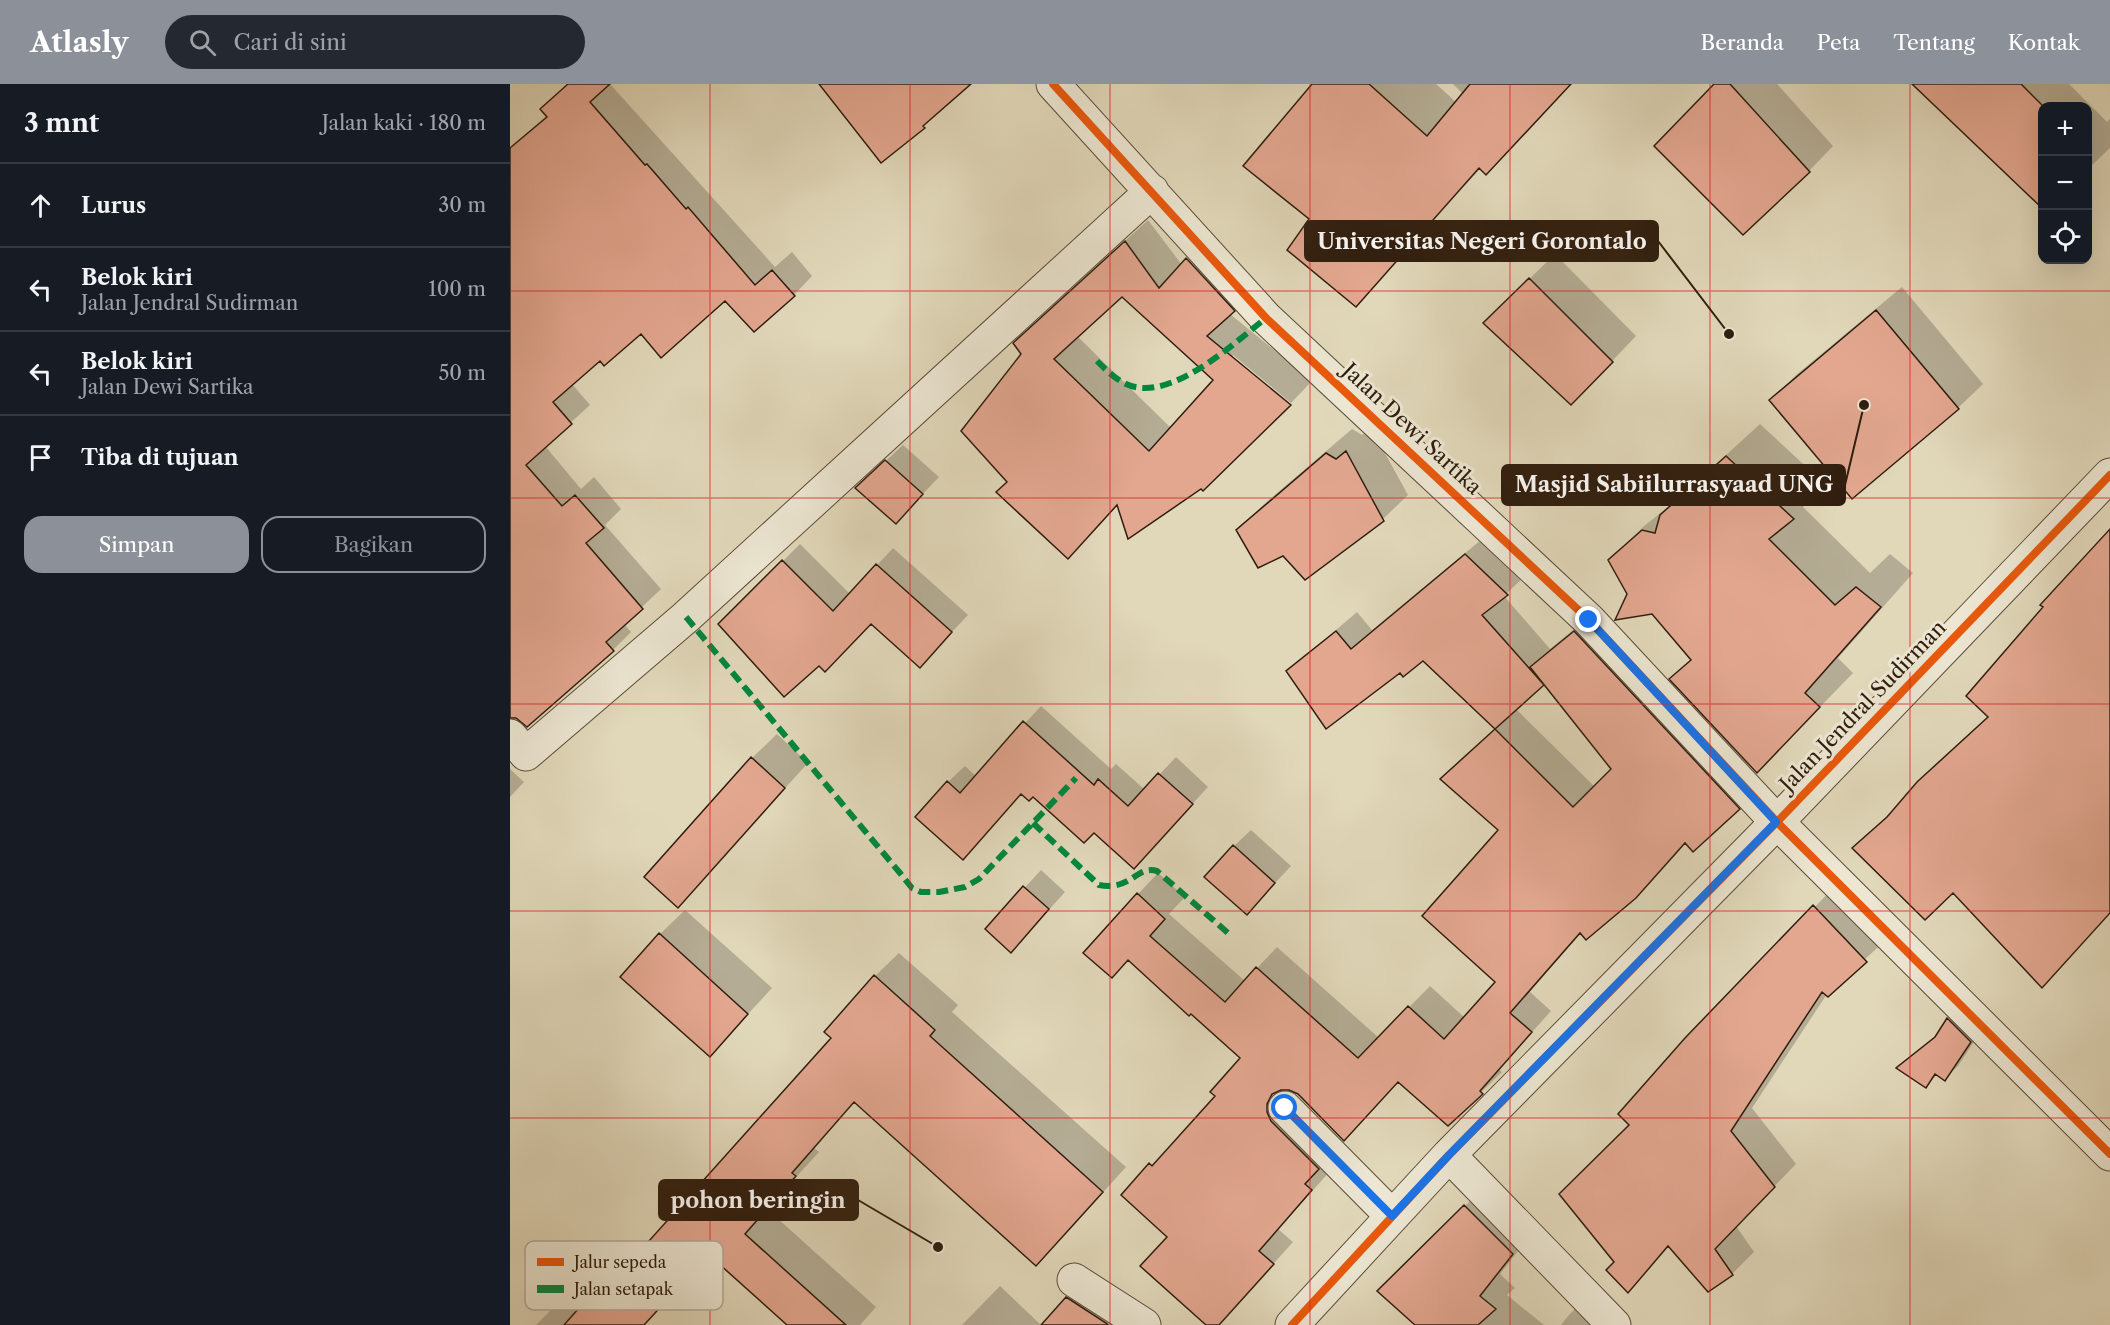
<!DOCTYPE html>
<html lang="id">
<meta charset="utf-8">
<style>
body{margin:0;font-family:"Libre Caslon Text",serif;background:#242831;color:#f1f3f6}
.controls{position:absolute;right:18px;top:18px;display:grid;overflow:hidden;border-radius:12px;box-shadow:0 6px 24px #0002}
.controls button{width:54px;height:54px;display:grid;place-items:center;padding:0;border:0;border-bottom:2px solid #363941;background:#171b24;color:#f1f3f6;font:30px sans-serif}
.stop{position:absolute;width:18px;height:18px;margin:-14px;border:4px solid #1a73e8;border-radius:50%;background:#fff}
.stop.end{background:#1a73e8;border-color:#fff;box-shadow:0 2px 6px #0008}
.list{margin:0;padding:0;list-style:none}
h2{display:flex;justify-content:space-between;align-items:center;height:78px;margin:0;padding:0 24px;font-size:26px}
h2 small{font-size:20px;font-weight:400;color:#9ea1a6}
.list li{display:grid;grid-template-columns:39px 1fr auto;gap:18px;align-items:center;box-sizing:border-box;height:84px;padding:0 24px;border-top:2px solid #363941}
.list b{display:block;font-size:22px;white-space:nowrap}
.list p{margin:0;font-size:20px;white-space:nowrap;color:#9ea1a6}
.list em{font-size:20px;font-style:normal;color:#9ea1a6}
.actions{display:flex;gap:12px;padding:18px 24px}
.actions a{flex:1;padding:14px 0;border:2px solid #8c9099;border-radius:18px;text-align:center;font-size:21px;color:#8c9099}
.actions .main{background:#8c9099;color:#fff}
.icon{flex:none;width:33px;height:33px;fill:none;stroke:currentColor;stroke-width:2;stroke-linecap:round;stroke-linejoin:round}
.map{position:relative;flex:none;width:1600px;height:1241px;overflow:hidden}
header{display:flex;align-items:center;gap:36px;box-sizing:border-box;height:84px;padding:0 30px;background:#8c9099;color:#fff}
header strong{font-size:28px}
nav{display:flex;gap:33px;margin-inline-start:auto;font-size:21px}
.search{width:420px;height:54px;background:#242831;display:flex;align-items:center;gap:15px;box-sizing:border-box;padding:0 21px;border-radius:33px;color:#9ea1a6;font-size:22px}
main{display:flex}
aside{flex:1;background:#171b24}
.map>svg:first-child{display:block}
.shadow{fill:#0003;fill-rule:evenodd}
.building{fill:#e3a790;stroke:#2f1d0e;stroke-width:1.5;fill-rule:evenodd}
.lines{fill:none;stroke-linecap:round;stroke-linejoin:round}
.minor-casing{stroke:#5c4c39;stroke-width:35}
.minor{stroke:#ece6d2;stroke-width:33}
.quiet{stroke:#00873e;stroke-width:6;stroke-dasharray:12 6;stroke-linecap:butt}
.cycleway-casing{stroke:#ece6d2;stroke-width:11}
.cycleway{stroke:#e8590c;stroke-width:8}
.route{stroke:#1a73e8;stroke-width:8}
.grid{fill:none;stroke:#d62828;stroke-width:1.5;stroke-opacity:0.55}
.labels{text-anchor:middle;stroke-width:6;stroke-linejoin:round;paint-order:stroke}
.street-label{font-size:21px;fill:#2f1d0e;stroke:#ece6d2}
.key{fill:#ece6d2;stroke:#b3aa97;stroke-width:1.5}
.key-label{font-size:16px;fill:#2f1d0e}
.leader{fill:none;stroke:#2f1d0e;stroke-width:2}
.callout-dot{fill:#2f1d0e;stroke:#ece6d2;stroke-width:2}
.callout{fill:#2f1d0e;stroke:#2f1d0e;stroke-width:2}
.callout-label{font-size:22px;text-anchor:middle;font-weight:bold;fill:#fff}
</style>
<header>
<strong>Atlasly</strong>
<div class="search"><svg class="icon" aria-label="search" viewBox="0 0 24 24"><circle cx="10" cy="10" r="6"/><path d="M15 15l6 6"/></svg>Cari di sini</div>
<nav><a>Beranda</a><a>Peta</a><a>Tentang</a><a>Kontak</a></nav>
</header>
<main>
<aside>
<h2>3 mnt<small>Jalan kaki · 180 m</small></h2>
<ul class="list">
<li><svg class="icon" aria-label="ahead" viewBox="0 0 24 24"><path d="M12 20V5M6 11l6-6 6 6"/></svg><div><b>Lurus</b></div><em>30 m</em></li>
<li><svg class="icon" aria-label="left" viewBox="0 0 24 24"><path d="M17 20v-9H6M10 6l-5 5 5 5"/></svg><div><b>Belok kiri</b><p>Jalan Jendral Sudirman</p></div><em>100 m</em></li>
<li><svg class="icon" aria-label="left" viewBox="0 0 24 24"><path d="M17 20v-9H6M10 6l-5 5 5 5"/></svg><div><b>Belok kiri</b><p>Jalan Dewi Sartika</p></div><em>50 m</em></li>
<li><svg class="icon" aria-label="arrive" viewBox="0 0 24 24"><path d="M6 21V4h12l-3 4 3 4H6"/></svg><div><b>Tiba di tujuan</b></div></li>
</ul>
<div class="actions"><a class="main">Simpan</a><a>Bagikan</a></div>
</aside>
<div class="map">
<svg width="1600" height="1241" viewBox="0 0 1600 1241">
<rect width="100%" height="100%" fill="#e1d8ba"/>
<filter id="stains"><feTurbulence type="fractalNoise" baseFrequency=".00333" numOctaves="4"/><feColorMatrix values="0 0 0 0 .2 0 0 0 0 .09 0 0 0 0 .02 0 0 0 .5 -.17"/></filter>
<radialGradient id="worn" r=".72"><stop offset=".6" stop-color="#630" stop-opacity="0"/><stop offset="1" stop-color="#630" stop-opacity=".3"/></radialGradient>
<path class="shadow" d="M57 0H100L265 183 282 168 302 192 284 211 215 215 131 248 91 275 62 300 80 321 35 362 71 405 84 393 111 425 95 441 151 505 114 540 121 548 103 566 7 633 0 632V64L37 31 32 25Z
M804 0H926L947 19 953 10 943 0H1061L976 89 971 84 845 221 801 135Z
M1206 0H1267L1323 62 1299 87Z
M1427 0H1559L1597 38 1600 35V64L1578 85V22H1532Z
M638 136 672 181 700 153 746 204 720 230 802 297 781 319 723 271 692 403 608 419 499 398 513 270 528 237ZM612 211 705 296 661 344 567 252Z
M1045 170 1126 252 1085 295 1000 214Z
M1392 203 1473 300 1448 324 1261 316 1286 291Z
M1250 340 1316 401 1293 423 1360 489 1380 470 1403 489 1328 574 1343 589 1248 687 1162 595 1182 574 1143 529 1119 509 1100 476 1133 443 1169 414Z
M861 344 898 411 873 435 773 470 728 446 753 421 842 345 852 351Z
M393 361 429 393 386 438 364 388Z
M1600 447V829L1532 902 1443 807 1344 764 1479 632Z
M977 451 1017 490 994 512 1040 565 1085 528 1249 704 1229 724 1176 758 1125 813 1071 849 1019 907 1041 927 989 985 992 988 938 1040 889 997 834 1055 789 1009 777 1004 822 1085 768 1145 783 1158 708 1241H698L659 1152 613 1111 707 1012 733 974 619 875 602 892 628 810 648 789 675 813 659 830 735 897 767 863 869 954 920 902 955 934 987 898 990 746 953 674 986 644 913 575 890 587H778L847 528 862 546ZM1035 599 1103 686 1085 703 1006 625Z
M290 460 340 510 383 464 458 531 410 582 361 539 309 579 210 540Z
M531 622 601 685 606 680 635 706 666 673 698 703 624 783 584 747 523 711 512 709 469 757 438 698 455 682 466 692Z
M267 650 298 679 168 822 242 674Z
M0 685 14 698 0 713Z
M741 746 781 782 737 829 724 762Z
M531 786 555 808 517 850 477 845Z
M1326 801 1377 855 1317 910 1242 1024 1286 1080 1226 1142 1244 1168 1222 1190 1199 1206 1159 1162 1118 1207 1106 1178 1121 1040 1177 955Z
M175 826 262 904 200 971 150 850Z
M389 869 448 921 442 928 616 1083 550 1156 526 1180 345 1018 304 1064 309 1068 257 1125 366 1223 350 1241H280L209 1178 168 1204 135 1241H26L53 1214 68 1228 132 1158 136 1162 323 954 365 892Z
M1451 922 1473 944 1448 982 1434 995 1428 990 1415 1002 1388 984 1430 948Z
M976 1101 1023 1148 990 1190 1005 1204 997 1211 1034 1241H908L870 1207Z
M582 1190 630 1241H533L558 1214Z
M490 1202 531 1241H452Z
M1079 1211 1101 1241H1051L1058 1232Z"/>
<path class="building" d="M58 0H100L80 18 135 81 137 80 176 125 178 123 245 201 262 186 285 212 244 248 215 217 151 274 131 250 94 282 90 277 43 318 62 340 16 381 52 422 65 411 94 444 76 459 133 525 96 558 104 567 17 643 6 634H0V64L37 33 30 25Z
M309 0H461L413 42 415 44 371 79Z
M802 0H859L917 52 960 0H1061L976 91 969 84 846 223 777 166 799 135 733 82Z
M1204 0H1220L1300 88 1233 151 1144 62Z
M1402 0H1511L1533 22V125Z
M615 157 649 204 676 174 725 227 697 252 781 321 693 407 691 405 618 455 607 421 558 475 486 408 497 398 451 347 511 270 503 259ZM612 213 703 296 639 367 544 275Z
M1019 194 1103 278 1061 321 973 239Z
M1366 226 1449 325 1342 415 1259 316Z
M836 367 874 437 795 496 773 472 748 484 726 446 816 369 826 375Z
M1216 372 1284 435 1259 455 1325 521 1346 503 1371 523 1295 609 1310 623 1247 689 1159 595 1181 576 1142 530 1105 536 1117 510 1098 476 1132 446 1145 449 1150 431Z
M375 376 413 410 386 440 345 404Z
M1600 445V829L1532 904 1443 809 1415 836 1342 764 1377 733 1407 698 1478 633 1456 612 1533 523 1530 521Z
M955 470 998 511 972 531 1034 601 985 645 913 577 893 593 890 589 816 645 776 587 826 547 841 565Z
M272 476 323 527 366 480 442 548 410 584 361 540 315 588 309 582 274 613 208 540Z
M1064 547 1230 725 1183 768 1175 759 1126 814 1076 856 1070 849 1000 929 1022 948 970 1007 973 1010 938 1042 888 998 834 1057 788 1010 779 1006H771L762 1010 757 1020V1028L761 1037 809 1085 795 1100 802 1106 749 1167 764 1180 709 1241H696L630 1182 657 1153 611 1111 639 1079 642 1082 705 1012 700 1008 730 974 681 930 679 932 618 876 602 894 573 869 627 809 655 835 640 852 715 918 746 883 848 974 898 922 934 955 985 898 912 832 988 746 930 695 985 645 1063 723 1101 685 1020 583Z
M513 637 584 701 588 695 618 722 648 689 683 720 624 785 584 749 574 759 523 713 519 717 511 710 453 776 405 733 437 697 450 709Z
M241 673 275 704 168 824 134 793Z
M723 761 765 799 737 831 694 793Z
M513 802 539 825 501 869 475 845Z
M1303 821 1357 878 1318 913 1312 908 1221 1047 1265 1103 1205 1165 1223 1191 1198 1208 1158 1162 1118 1209 1096 1186 1104 1178 1049 1110 1119 1041 1108 1030 1175 954Z
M149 849 238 930 200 973 110 893Z
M364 891 425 946 420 952 593 1108 526 1182 344 1018 282 1089 286 1092 235 1150 336 1241H277L208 1179 177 1213 167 1205 134 1241H54L107 1181 113 1186 321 954 314 948Z
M1437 934 1461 958 1435 997 1425 990 1416 1004 1386 984 1425 953Z
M954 1121 1003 1170 970 1212 986 1225 968 1241H905L867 1207Z
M556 1213 596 1239 598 1241H531Z"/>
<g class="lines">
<g class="minor-casing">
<path id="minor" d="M543 0 756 234 1079 536 1267 738 1600 1070
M0 652 16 670 176 533 642 107
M775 1024 882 1132
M939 1071 1104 1241
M564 1196 634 1241
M782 1241 939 1071 1267 738 1600 391"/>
</g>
<use href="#minor" class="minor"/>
<path class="quiet" d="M587 277C595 285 605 295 616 300 660 320 724 259 756 234
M176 533 390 789 402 804 411 808H429L455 803 469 795 566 694
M523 739 589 801C622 807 626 781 647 787L718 849"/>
<g class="cycleway-casing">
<path id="cycleway" d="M543 0 756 234 1079 536 1267 738 1600 1070
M782 1241 939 1071 1267 738 1600 391"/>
</g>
<use href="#cycleway" class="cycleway"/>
</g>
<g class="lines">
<path class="route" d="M775 1024 882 1132 939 1071 1266 738 1079 536"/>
</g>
<path class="grid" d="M200 0V1241M400 0V1241M600 0V1241M800 0V1241M1000 0V1241M1200 0V1241M1400 0V1241M0 207H1600M0 414H1600M0 620H1600M0 827H1600M0 1034H1600"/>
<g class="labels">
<g class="street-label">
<text transform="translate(902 345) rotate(43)" y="7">Jalan Dewi Sartika</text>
<text transform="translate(1353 622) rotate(-46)" y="7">Jalan Jendral Sudirman</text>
</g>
</g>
<rect x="15" y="1157" width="198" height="69" rx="9" class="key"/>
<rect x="27" y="1174" width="27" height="8" fill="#e8590c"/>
<rect x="27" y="1201" width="27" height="8" fill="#00873e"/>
<g class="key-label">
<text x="64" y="1184">Jalur sepeda</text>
<text x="64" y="1211">Jalan setapak</text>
</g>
<path class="leader" d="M1219 250L1148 157M1354 321L1335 401M428 1163L348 1116"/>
<g class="callout-dot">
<circle cx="1219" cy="250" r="6"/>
<circle cx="1354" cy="321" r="6"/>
<circle cx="428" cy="1163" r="6"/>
</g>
<g class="callout">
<rect x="795" y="137" width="353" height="40" rx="6"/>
<rect x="992" y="381" width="343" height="40" rx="6"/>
<rect x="149" y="1096" width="199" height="40" rx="6"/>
</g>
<g class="callout-label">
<text x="972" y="165">Universitas Negeri Gorontalo</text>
<text x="1164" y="408">Masjid Sabiilurrasyaad UNG</text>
<text x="248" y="1124">pohon beringin</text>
</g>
<rect width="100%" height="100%" filter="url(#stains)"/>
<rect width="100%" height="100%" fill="url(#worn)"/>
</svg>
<div class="controls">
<button>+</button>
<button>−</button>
<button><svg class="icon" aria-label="locate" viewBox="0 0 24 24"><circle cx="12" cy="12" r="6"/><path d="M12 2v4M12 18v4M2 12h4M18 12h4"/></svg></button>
</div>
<div class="stop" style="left:775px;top:1024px"></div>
<div class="stop end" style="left:1079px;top:536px"></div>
</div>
</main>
